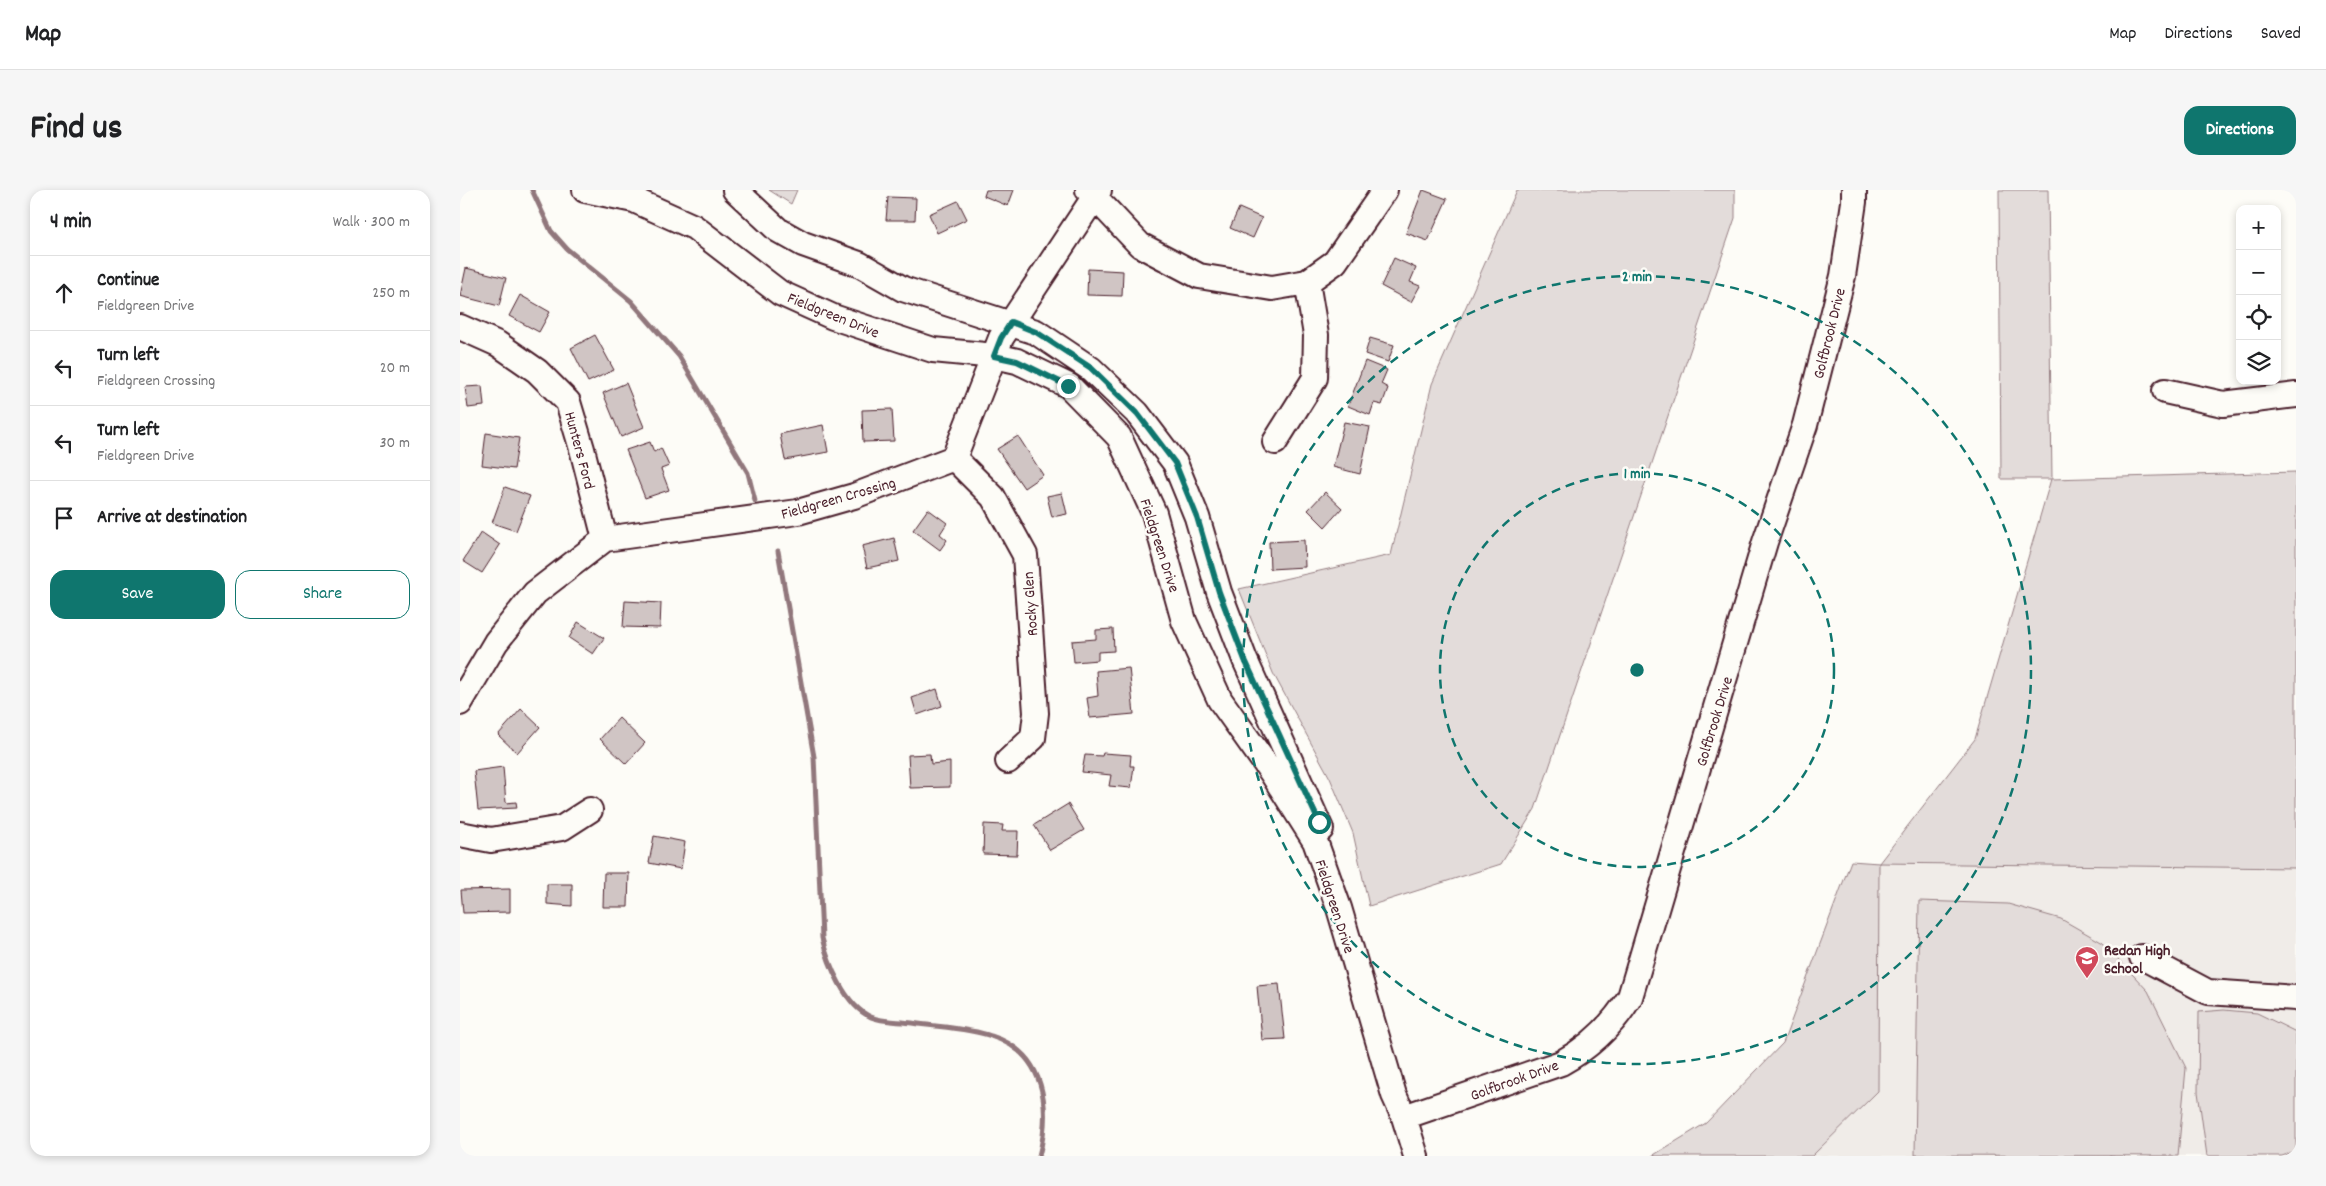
<!DOCTYPE html>
<meta charset="utf-8">
<style>
body{margin:0;font-family:Dekko,sans-serif;background:#f6f6f6;color:#202124}
.controls{position:absolute;right:15px;top:15px;display:grid;overflow:hidden;border-radius:10px;box-shadow:0 2px 8px #0003}
.controls button{width:45px;height:45px;display:grid;place-items:center;padding:0;border:0;border-bottom:1px solid #e0e0e0;background:#fff;color:#202124;font:25px sans-serif}
.stop{position:absolute;width:15px;height:15px;margin:-11px;border:4px solid #0f766e;border-radius:50%;background:#fff}
.stop.end{background:#0f766e;border-color:#fff;box-shadow:0 1px 5px #0008}
.list{margin:0;padding:0;list-style:none}
h2{display:flex;justify-content:space-between;align-items:center;height:65px;margin:0;padding:0 20px;font-size:21px}
h2 small{font-size:16px;font-weight:400;color:#757577}
.list li{display:grid;grid-template-columns:32px 1fr auto;gap:15px;align-items:center;box-sizing:border-box;height:75px;padding:0 20px;border-top:1px solid #e0e0e0}
.list b{display:block;font-size:19px;white-space:nowrap}
.list p{margin:0;font-size:16px;white-space:nowrap;color:#757577}
.list em{font-size:16px;font-style:normal;color:#757577}
.actions{display:flex;gap:10px;padding:15px 20px}
.actions a{flex:1;padding:11px 0;border:1px solid #0f766e;border-radius:15px;text-align:center;font-size:18px;color:#0f766e}
.actions .main{background:#0f766e;color:#fff}
.icon{flex:none;width:28px;height:28px;fill:none;stroke:currentColor;stroke-width:2;stroke-linecap:round;stroke-linejoin:round}
.map{position:relative;flex:none;width:1836px;height:966px;overflow:hidden;border-radius:15px}
header{display:flex;align-items:center;gap:30px;box-sizing:border-box;height:70px;padding:0 25px;background:#fff;border-bottom:1px solid #e0e0e0}
header strong{font-size:24px}
nav{display:flex;gap:28px;margin-inline-start:auto;font-size:18px}
.intro{display:flex;align-items:center;justify-content:space-between;box-sizing:border-box;height:120px;padding:0 30px}
h1{margin:0;font-size:35px}
.button{padding:12px 22px;border-radius:15px;background:#0f766e;color:#fff;font-size:18px;font-weight:700}
main{display:flex;gap:30px;padding:0 30px}
aside{flex:1;background:#fff;border-radius:15px;box-shadow:0 2px 8px #0003}
.map>svg:first-child{display:block}
.built{fill:#f0ece8}
.green{fill:#e3dcda;stroke:#967e82}
.lines{fill:none;stroke-linecap:round;stroke-linejoin:round}
.stream{stroke:#91777b;stroke-width:5}
.building{fill:#d0c5c4;stroke:#4a1f2b}
.minor-casing{stroke:#4a1f2b;stroke-width:28}
.minor{stroke:#fdfcf7;stroke-width:24}
.route{stroke:#0f766e;stroke-width:6}
.ring{fill:none;stroke:#0f766e;stroke-width:2.5;stroke-dasharray:9 6}
.labels{text-anchor:middle;stroke-width:5;stroke-linejoin:round;paint-order:stroke}
.street-label{font-size:16px;fill:#4a1f2b;stroke:#fdfcf7}
.poi-label{font-size:16px;font-weight:bold;fill:#4a1f2b;stroke:#fdfcf7;text-anchor:start}
.centre{fill:#0f766e;stroke:#fdfcf7;stroke-width:2.5}
.ring-label{font-size:15px;text-anchor:middle;font-weight:bold;fill:#0f766e;stroke:#fdfcf7;stroke-width:5;stroke-linejoin:round;paint-order:stroke}
</style>
<header>
<strong>Map</strong>
<nav><a>Map</a><a>Directions</a><a>Saved</a></nav>
</header>
<div class="intro"><h1>Find us</h1><a class="button">Directions</a></div>
<main>
<aside>
<h2>4 min<small>Walk · 300 m</small></h2>
<ul class="list">
<li><svg class="icon" aria-label="ahead" viewBox="0 0 24 24"><path d="M12 20V5M6 11l6-6 6 6"/></svg><div><b>Continue</b><p>Fieldgreen Drive</p></div><em>250 m</em></li>
<li><svg class="icon" aria-label="left" viewBox="0 0 24 24"><path d="M17 20v-9H6M10 6l-5 5 5 5"/></svg><div><b>Turn left</b><p>Fieldgreen Crossing</p></div><em>20 m</em></li>
<li><svg class="icon" aria-label="left" viewBox="0 0 24 24"><path d="M17 20v-9H6M10 6l-5 5 5 5"/></svg><div><b>Turn left</b><p>Fieldgreen Drive</p></div><em>30 m</em></li>
<li><svg class="icon" aria-label="arrive" viewBox="0 0 24 24"><path d="M6 21V4h12l-3 4 3 4H6"/></svg><div><b>Arrive at destination</b></div></li>
</ul>
<div class="actions"><a class="main">Save</a><a>Share</a></div>
</aside>
<div class="map">
<svg width="1836" height="966" viewBox="0 0 1836 966">
<rect width="100%" height="100%" fill="#fdfcf7"/>
<filter id="ink" filterUnits="userSpaceOnUse"><feTurbulence type="fractalNoise" baseFrequency=".02" numOctaves="2"/><feDisplacementMap in="SourceGraphic" scale="10" xChannelSelector="R" yChannelSelector="G"/><feConvolveMatrix kernelMatrix="1 2 1 2 8 2 1 2 1" color-interpolation-filters="sRGB"/></filter>
<g filter="url(#ink)">
<path class="built" d="M1418 673 1836 678V966H1352L1418 901Z"/>
<path class="green" d="M309 0H337L331 14Z
M1057 0H1275V28L1075 619 1041 674 909 716 893 643 870 588 813 483 779 399 931 365 972 194Z
M1539 0H1588L1592 289 1836 282V678L1419 673 1418 901 1352 966H1192L1246 933 1323 853 1391 671 1419 673 1515 549 1591 289H1541Z
M1459 711 1548 714 1601 729 1643 753 1688 801 1726 878 1718 966 1455 965Z
M1764 820 1797 823 1836 842V961L1822 966H1747L1738 902 1739 822Z"/>
<g class="lines">
<path class="stream" d="M72 0 91 41 107 59 171 111 219 166 288 283 295 311
M318 361 354 567 362 748C368 773 385 816 411 827 422 832 439 831 452 833 476 837 509 838 531 846 586 863 591 918 579 966"/>
</g>
<path class="building" d="M526 0H554L548 16 524 6Z
M963 0 987 9 968 51 946 43Z
M428 7 456 8 455 30H426Z
M498 11 507 29 477 43 469 24Z
M779 18 802 28 793 48 770 38Z
M934 68 956 78 950 92 960 96 951 112 921 96Z
M6 78 46 88 39 116 0 106Z
M628 79 663 81 662 106 627 105Z
M60 105 90 122 79 142 49 126Z
M135 145 154 180 128 192 111 158Z
M910 148 934 155 928 172 905 164Z
M905 171 927 180 921 194 928 198 922 215 914 213 910 225 888 216Z
M166 193 184 237 161 247 143 203Z
M22 196 24 216 8 218 5 197Z
M432 219 434 251 403 252 402 220Z
M884 232 910 237 900 284 873 277Z
M363 235 368 262 325 270 320 244Z
M26 243 59 248 54 279 22 275Z
M558 246 583 285 564 298 537 259Z
M190 252 194 262 201 258 209 276 201 279 209 300 185 308 166 260Z
M45 297 70 306 56 341 32 333Z
M865 302 882 318 865 337 848 320Z
M602 303 607 324 592 327 587 306Z
M468 319 487 333 480 344 487 350 480 360 453 340Z
M21 342 40 355 22 383 3 371Z
M434 348 439 371 407 378 402 356Z
M844 350 845 377 810 379 809 352Z
M165 411 201 413 200 438 163 437Z
M118 432 144 448 133 464 109 448Z
M653 439 654 461 638 462V470L614 472 612 451 636 449V440Z
M669 478 674 524 630 528 627 508 638 506 636 481Z
M477 499 482 516 457 525 452 508Z
M61 519 80 537 57 563 38 545Z
M159 528 185 553 166 574 140 549Z
M643 563 671 565 670 576H674L671 598 649 596 651 585 622 582 625 565 642 566Z
M470 564 471 574 490 572V597L450 598 448 565Z
M43 577 46 613 56 612 57 618 18 620 14 581Z
M608 614 624 640 590 660 574 635Z
M524 634 543 635 542 641H558L557 665 523 664Z
M194 646 225 652 221 679 189 673Z
M144 683H169L168 717H143Z
M87 694H112V716L87 714Z
M50 699V722L3 723 1 700Z
M819 794 825 849 802 850 797 796Z"/>
<g class="lines">
<g class="minor-casing">
<path id="minor" d="M125 0 174 10 234 37 320 103 373 127 473 160 535 166 557 171 609 196 659 247 694 323 724 431 760 510 812 583 855 651 879 718 934 905 944 927 956 966
M275 0 318 40 343 54 399 74 443 99 576 142 631 179 677 223 715 273 737 327 759 402 785 470 861 639
M628 0 680 55 739 86 812 98 847 92 875 72 925 0
M0 137 38 154 77 181 108 212 122 259 145 349
M1705 201 1763 214 1836 205
M815 252 855 188 856 145 847 92
M494 268 533 307 565 365 576 523 573 548 548 571
M0 513 36 452 75 403 145 349 338 322 394 306 494 268 541 148 639 0
M0 644 31 650 102 638 130 620
M1682 767 1748 802 1836 808
M944 927 1101 873C1130 857 1153 835 1170 807L1305 352 1345 235 1383 86 1394 12V0"/>
</g>
<use href="#minor" class="minor"/>
</g>
</g>
<g class="lines" filter="url(#ink)">
<path class="route" d="M608 196 557 171 534 166 541 148 551 132 576 142 631 178 677 223 715 273 737 327 759 402 785 470 859 632"/>
</g>
<g class="ring">
<circle cx="1177" cy="480" r="197"/>
<circle cx="1177" cy="480" r="394"/>
</g>
<defs>
<g id="school-pin" transform="scale(1.25)"><path d="M0 17L-7.5 6A9.5 9.5 0 1 1 7.5 6Z" fill="#d1495b" stroke="#fdfcf7"/><path d="M0-5L7-2L0 1L-7-2ZM-4 1L0 2.5L4 1V4Q0 6-4 4Z" fill="#fff"/></g>
</defs>
<g fill-rule="evenodd">
<use href="#school-pin" x="1627" y="768"/>
</g>
<g class="labels">
<g class="street-label">
<text transform="translate(374 124) rotate(22)" y="6">Fieldgreen Drive</text>
<text transform="translate(1368 143) rotate(-76)" y="6">Golfbrook Drive</text>
<text transform="translate(121 260) rotate(75)" y="6">Hunters Ford</text>
<text transform="translate(378 307) rotate(-16)" y="6">Fieldgreen Crossing</text>
<text transform="translate(701 355) rotate(72)" y="6">Fieldgreen Drive</text>
<text transform="translate(569 414) rotate(-94)" y="6">Rocky Glen</text>
<text transform="translate(1253 531) rotate(-73)" y="6">Golfbrook Drive</text>
<text transform="translate(876 716) rotate(72)" y="6">Fieldgreen Drive</text>
<text transform="translate(1054 889) rotate(-20)" y="6">Golfbrook Drive</text>
</g>
<g class="poi-label">
<text x="1644" y="765">Redan High<tspan x="1644" dy="18">School</tspan></text>
</g>
</g>
<circle cx="1177" cy="480" r="8" class="centre"/>
<g class="ring-label">
<text x="1177" y="91">2 min</text>
<text x="1177" y="288">1 min</text>
</g>
</svg>
<div class="controls">
<button>+</button>
<button>−</button>
<button><svg class="icon" aria-label="locate" viewBox="0 0 24 24"><circle cx="12" cy="12" r="6"/><path d="M12 2v4M12 18v4M2 12h4M18 12h4"/></svg></button>
<button><svg class="icon" aria-label="layers" viewBox="0 0 24 24"><path d="M12 4l9 5-9 5-9-5zM3 14l9 5 9-5"/></svg></button>
</div>
<div class="stop" style="left:859px;top:632px"></div>
<div class="stop end" style="left:608px;top:196px"></div>
</div>
</main>
